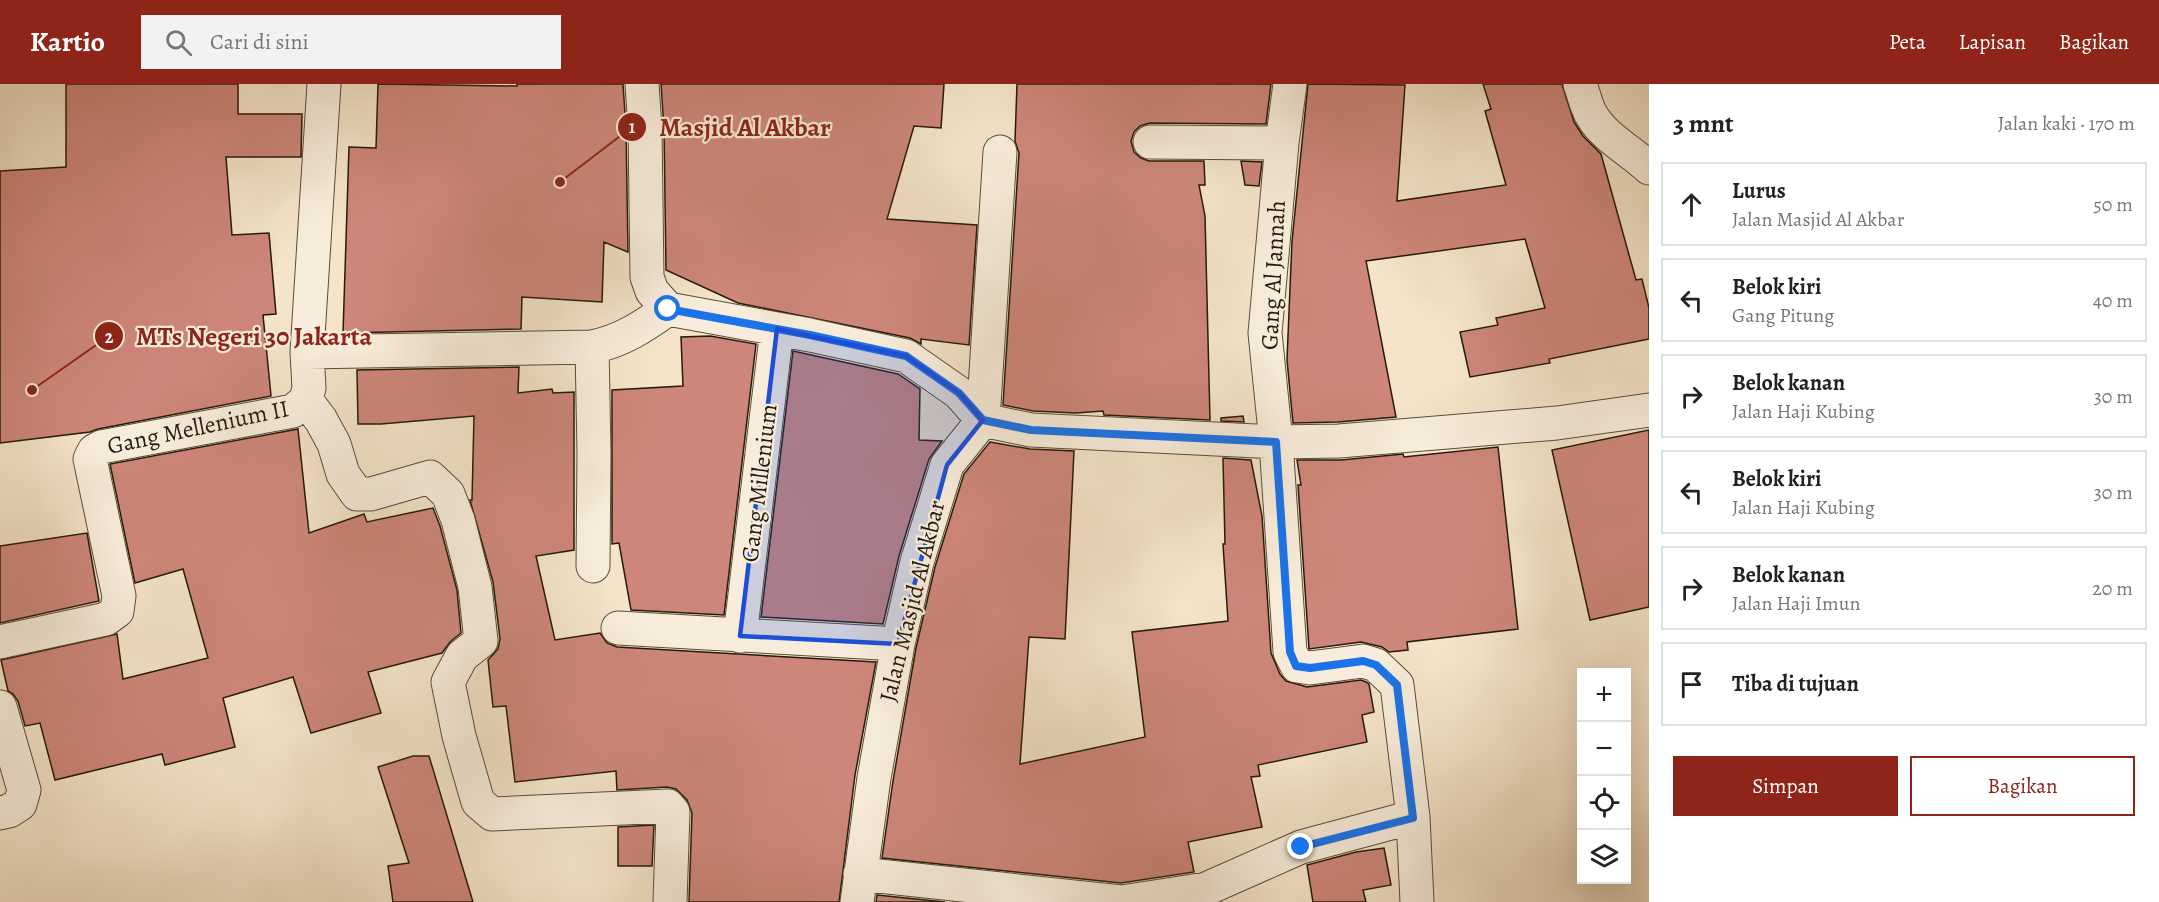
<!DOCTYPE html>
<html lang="id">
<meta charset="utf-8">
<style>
body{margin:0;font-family:Alegreya,serif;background:#f2f2f2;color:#222}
.controls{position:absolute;right:18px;bottom:18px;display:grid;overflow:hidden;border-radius:0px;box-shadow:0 6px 24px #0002}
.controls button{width:54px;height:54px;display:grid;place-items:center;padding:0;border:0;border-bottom:2px solid #e0e0e0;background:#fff;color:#222;font:30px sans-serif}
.stop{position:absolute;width:18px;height:18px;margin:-14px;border:4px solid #1a73e8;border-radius:50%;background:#fff}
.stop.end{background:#1a73e8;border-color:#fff;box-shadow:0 2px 6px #0008}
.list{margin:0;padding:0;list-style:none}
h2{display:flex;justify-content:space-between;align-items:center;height:78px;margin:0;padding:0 24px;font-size:26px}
h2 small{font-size:20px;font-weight:400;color:#767676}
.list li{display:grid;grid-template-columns:39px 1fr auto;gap:18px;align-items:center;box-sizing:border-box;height:84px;margin:0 12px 12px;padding:0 12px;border:2px solid #e0e0e0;border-radius:0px}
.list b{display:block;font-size:22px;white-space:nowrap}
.list p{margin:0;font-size:20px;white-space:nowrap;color:#767676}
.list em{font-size:20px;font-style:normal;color:#767676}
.actions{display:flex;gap:12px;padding:18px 24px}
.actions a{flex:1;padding:14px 0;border:2px solid #8f2418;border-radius:0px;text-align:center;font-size:21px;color:#8f2418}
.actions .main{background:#8f2418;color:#fff}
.icon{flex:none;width:33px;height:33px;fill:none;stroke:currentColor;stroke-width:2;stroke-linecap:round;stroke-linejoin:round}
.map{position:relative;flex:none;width:1649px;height:818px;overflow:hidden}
header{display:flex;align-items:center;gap:36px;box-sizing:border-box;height:84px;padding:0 30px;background:#8f2418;color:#fff}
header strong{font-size:28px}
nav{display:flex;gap:33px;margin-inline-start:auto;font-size:21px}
.search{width:420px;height:54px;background:#f2f2f2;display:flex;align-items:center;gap:15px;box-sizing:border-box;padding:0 21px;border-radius:0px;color:#767676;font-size:22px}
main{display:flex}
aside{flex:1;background:#fff}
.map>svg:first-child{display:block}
.building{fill:#cd8679;stroke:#251a0b;stroke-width:1.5}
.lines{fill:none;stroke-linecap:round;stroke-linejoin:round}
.minor-casing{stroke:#594c3a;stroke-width:35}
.minor{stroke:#f8eddc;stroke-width:33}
.route{stroke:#1a73e8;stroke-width:8}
.marked{fill:#1d4ed8;fill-opacity:0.2;stroke:#1d4ed8;stroke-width:4.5;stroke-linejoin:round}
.labels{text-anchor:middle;stroke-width:4.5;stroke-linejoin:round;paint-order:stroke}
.street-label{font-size:24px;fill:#251a0b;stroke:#f8eddc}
.leader{fill:none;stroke:#8f2418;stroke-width:2}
.callout-dot{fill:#8f2418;stroke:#f8eddc;stroke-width:2}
.mark-label{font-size:18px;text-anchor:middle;font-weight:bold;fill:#fff}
.callout-label{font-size:26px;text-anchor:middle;font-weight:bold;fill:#8f2418;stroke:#f8eddc;stroke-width:4.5;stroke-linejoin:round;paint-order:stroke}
</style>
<header>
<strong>Kartio</strong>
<div class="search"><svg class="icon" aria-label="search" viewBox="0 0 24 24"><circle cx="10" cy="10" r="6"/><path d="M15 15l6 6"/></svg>Cari di sini</div>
<nav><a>Peta</a><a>Lapisan</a><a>Bagikan</a></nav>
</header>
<main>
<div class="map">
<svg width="1649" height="818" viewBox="0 0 1649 818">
<rect width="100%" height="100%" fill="#f4e4c9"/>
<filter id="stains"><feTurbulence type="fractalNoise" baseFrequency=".00333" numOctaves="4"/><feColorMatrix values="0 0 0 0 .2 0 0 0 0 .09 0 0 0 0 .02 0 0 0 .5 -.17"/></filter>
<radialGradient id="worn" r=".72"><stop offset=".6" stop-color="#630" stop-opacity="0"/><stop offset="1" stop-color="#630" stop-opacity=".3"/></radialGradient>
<path class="building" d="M66 0H238V30H302L301 73H226L232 151 269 149 276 230 263 231 271 312 98 345 90 348 0 359V87L66 83Z
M378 0 517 2V0H623L626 45 628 168 604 158 602 218 522 213 521 245 343 249 349 63 376 64Z
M661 0H944L941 44 914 42 887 135 977 141 969 261 921 255V260L910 254 738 219 666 186 664 44Z
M1017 0H1271L1266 40 1150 39 1140 42 1134 48 1131 57 1134 68 1141 74 1149 77H1204L1205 101H1199L1205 132 1210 336 1104 331 1103 327 1076 329 1033 327 1003 321 1019 69 1015 57Z
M1308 0 1405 1 1397 117 1506 101 1485 27 1491 25 1483 0H1562L1574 38 1583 52 1601 70 1636 196 1642 195 1649 224V255L1549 275 1550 279 1470 293 1460 248 1498 241 1496 234 1545 224 1525 155 1366 177 1396 333 1338 338 1293 339 1287 276 1292 157Z
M1241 77 1262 78 1259 102 1245 101Z
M710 252 756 260 724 531 631 526 619 459 612 460V306L683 302 681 253Z
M793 267 898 290 920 305 919 356 942 357 929 375 899 472 883 540 761 533Z
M519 283 518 309 552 305 553 309 574 308V466L536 472 555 556 600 549 607 559 617 563 876 578 855 691 839 818H689L692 729 687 716 676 705 667 703 617 706 616 687 515 698 506 622 493 623 488 576 498 565 500 555 493 498 470 416H472L474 332 381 340H358L357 286Z
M1243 332 1244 338 1221 337V334Z
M298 345 309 449 364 430 367 438 433 424 440 442 457 506 461 549 450 558 442 569 368 588 381 629 311 649 293 593 223 614 235 663 165 681 162 670 55 696 40 639 25 642 18 617 13 610 8 607 1 576 117 550 123 595 208 574 183 485 135 499 110 380Z
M1649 346V523L1590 536 1552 366Z
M990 358 1030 365 1074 367 1065 555 1029 553 1020 680 1145 653 1132 548 1228 537 1223 460H1225L1223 374 1251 376 1262 432 1271 569 1280 590 1286 597 1307 603 1361 596 1366 598 1369 600 1374 628 1362 631 1367 658 1258 681 1260 692 1251 693 1262 743 1188 758 1194 788 1121 799 882 774 893 697 916 564 935 483 964 390Z
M1498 363 1518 545 1407 558 1408 566 1389 568 1382 563 1361 558 1309 565 1298 401H1301L1297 376H1341L1403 370 1404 373Z
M87 449 99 517 0 539V462Z
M413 672H429L473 818H393L388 782 409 779 378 683Z
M654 741 652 782H618V743Z
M1384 764 1391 801 1363 806 1366 818H1313L1307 781 1356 768Z
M877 811 945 818H876Z"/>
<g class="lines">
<g class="minor-casing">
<path id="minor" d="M642 0 645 44 647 193 652 207 668 225 810 251 906 272 959 309 983 336
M1290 0 1282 59 1265 249 1276 358 1290 568 1297 582 1310 584 1363 577 1376 581 1397 601 1413 733 1417 818
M1580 0C1584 10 1586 23 1592 32 1604 53 1631 67 1649 84
M1150 58 1282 59
M592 263 594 369 593 482
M307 268 592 263C622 257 644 242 668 225
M306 316 321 336 334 360 343 390 357 410H371L430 393 448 410 458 436 475 503 481 557 462 572 448 598 459 652 478 718 492 730 668 722 673 728 670 818
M983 336 1031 346 1276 358 1339 357 1557 339 1649 326
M983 336 1000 68
M618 544 898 560
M740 552 777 245
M0 558 106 535 117 527 119 512 90 375 94 367 101 363 293 327 306 316 309 304 307 268 324 0
M0 623 24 706 20 720 9 727 0 729
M860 790 1121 818
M857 818 874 694 898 560 917 478 947 381 983 336
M1122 818 1206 805 1301 763 1413 733"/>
</g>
<use href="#minor" class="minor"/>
</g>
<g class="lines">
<path class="route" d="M668 225 810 251 906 272 959 309 983 336 1031 346 1276 358 1290 568 1296 582 1310 584 1363 577 1376 581 1397 601 1413 734 1301 763"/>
</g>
<path class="marked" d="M777 245 906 272 959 309 983 336 947 381 898 560 740 552Z"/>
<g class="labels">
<g class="street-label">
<text transform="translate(1273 191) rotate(-87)" y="8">Gang Al Jannah</text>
<text transform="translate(198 343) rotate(-12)" y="8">Gang Mellenium II</text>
<text transform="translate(759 399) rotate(-83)" y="8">Gang Millenium</text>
<text transform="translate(912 517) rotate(-76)" y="8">Jalan Masjid Al Akbar</text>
</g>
</g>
<path class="leader" d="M560 98L632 43M32 306L109 252"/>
<g class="callout-dot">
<circle cx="560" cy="98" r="6"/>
<circle cx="32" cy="306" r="6"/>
<circle cx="632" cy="43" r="15"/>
<circle cx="109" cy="252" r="15"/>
</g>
<g class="mark-label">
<text x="632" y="49">1</text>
<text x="109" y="259">2</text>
</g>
<g class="callout-label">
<text x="745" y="52">Masjid Al Akbar</text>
<text x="254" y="261">MTs Negeri 30 Jakarta</text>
</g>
<rect width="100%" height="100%" filter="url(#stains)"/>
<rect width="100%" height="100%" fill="url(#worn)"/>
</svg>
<div class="controls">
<button>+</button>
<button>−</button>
<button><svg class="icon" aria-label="locate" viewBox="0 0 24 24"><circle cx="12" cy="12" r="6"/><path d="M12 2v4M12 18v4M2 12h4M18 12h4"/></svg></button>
<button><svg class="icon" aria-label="layers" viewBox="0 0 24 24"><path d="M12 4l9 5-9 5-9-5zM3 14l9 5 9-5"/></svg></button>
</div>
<div class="stop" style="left:668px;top:225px"></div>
<div class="stop end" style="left:1301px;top:763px"></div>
</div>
<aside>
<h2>3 mnt<small>Jalan kaki · 170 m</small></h2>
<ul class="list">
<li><svg class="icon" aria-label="ahead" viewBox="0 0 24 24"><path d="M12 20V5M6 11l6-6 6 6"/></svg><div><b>Lurus</b><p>Jalan Masjid Al Akbar</p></div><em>50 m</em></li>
<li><svg class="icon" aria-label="left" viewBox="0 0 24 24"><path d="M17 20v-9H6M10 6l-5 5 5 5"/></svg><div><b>Belok kiri</b><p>Gang Pitung</p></div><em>40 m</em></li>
<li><svg class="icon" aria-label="right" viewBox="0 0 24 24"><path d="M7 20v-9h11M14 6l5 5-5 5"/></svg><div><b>Belok kanan</b><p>Jalan Haji Kubing</p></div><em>30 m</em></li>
<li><svg class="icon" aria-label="left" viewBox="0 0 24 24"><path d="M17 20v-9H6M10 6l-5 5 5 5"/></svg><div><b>Belok kiri</b><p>Jalan Haji Kubing</p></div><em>30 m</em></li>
<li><svg class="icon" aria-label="right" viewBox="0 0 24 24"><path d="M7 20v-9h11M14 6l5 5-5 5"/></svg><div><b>Belok kanan</b><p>Jalan Haji Imun</p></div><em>20 m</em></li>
<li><svg class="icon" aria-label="arrive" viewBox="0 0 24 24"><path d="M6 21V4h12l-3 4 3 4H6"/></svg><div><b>Tiba di tujuan</b></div></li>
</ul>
<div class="actions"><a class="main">Simpan</a><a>Bagikan</a></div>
</aside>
</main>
